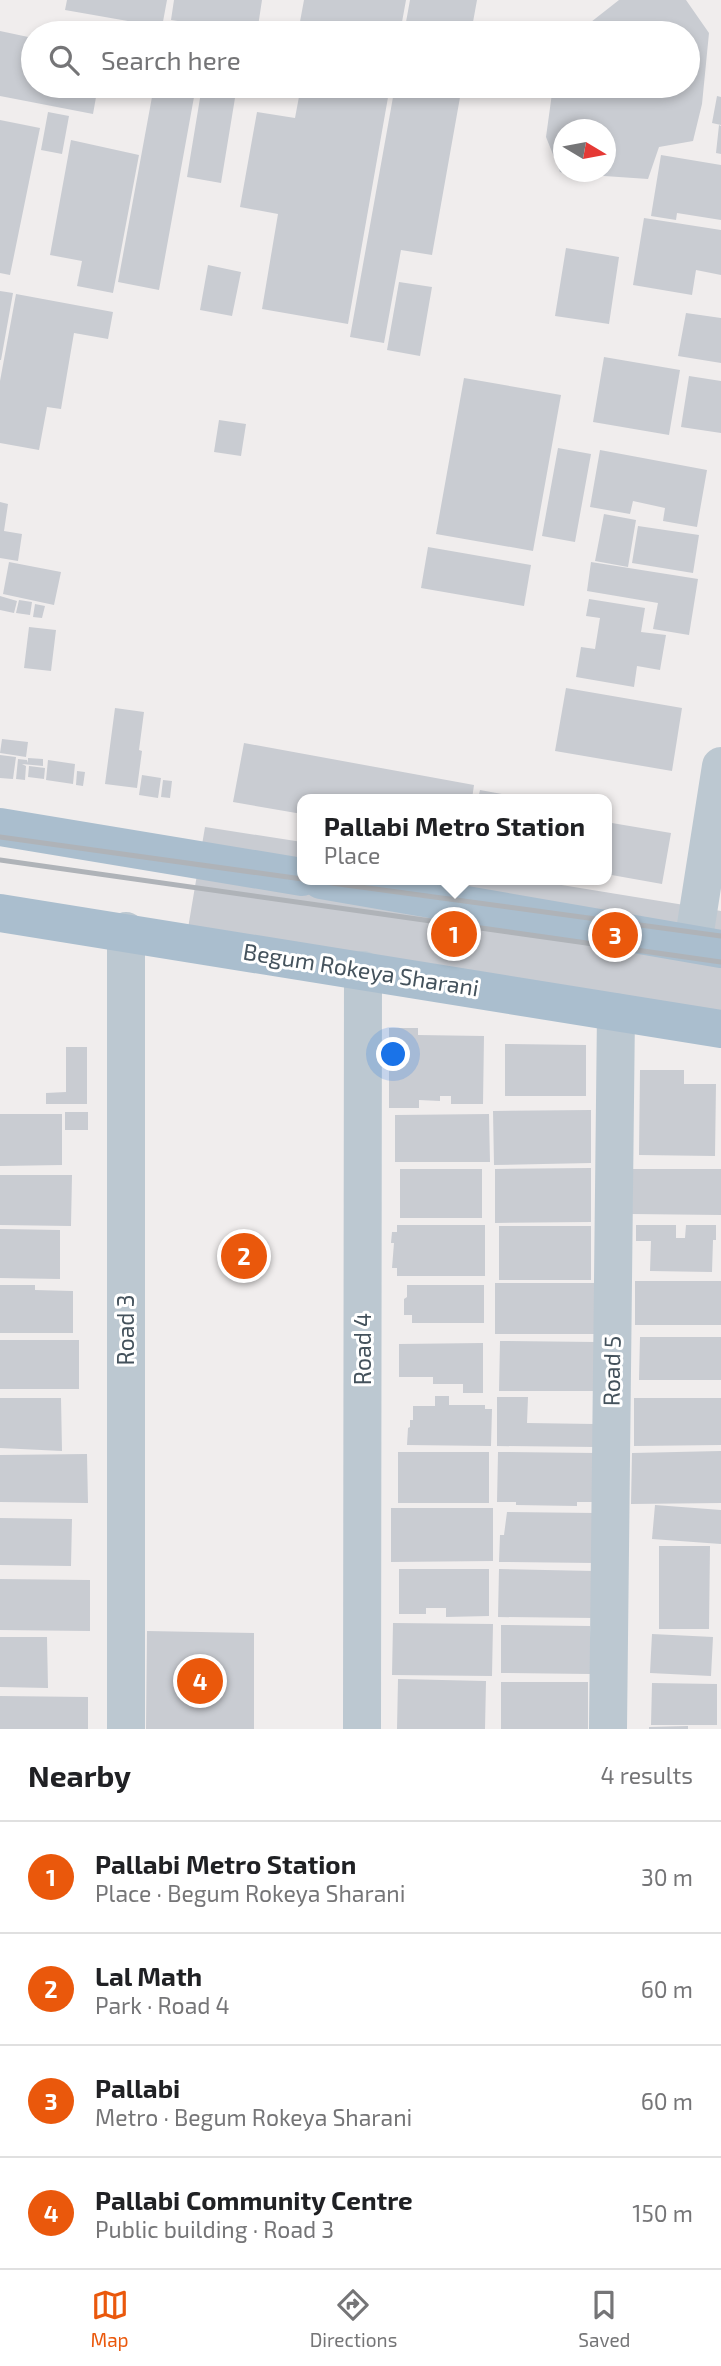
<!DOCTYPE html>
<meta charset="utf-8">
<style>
body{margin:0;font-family:"Exo 2",sans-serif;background:#f6f6f6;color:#202124}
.compass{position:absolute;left:553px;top:119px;width:63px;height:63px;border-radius:50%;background:#fff;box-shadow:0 4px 10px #0003;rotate:100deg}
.you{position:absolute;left:394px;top:1055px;width:24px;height:24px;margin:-18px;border:5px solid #fff;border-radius:50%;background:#1a73e8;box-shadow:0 0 0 10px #1a73e833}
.badge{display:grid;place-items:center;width:46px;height:46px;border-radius:50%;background:#ea580c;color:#fff;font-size:23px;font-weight:700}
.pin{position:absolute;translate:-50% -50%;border:4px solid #fff;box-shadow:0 2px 7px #0006}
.popup{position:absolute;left:297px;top:794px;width:315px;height:91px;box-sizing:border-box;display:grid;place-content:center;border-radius:14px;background:#fff;filter:drop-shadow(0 2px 5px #0005);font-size:23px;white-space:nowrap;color:#757577}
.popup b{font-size:26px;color:#202124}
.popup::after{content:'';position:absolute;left:50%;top:100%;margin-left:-14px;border:14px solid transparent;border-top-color:#fff}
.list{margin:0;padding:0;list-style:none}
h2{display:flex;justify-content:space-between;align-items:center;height:91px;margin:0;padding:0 28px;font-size:30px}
h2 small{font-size:23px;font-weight:400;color:#757577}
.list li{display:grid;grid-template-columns:46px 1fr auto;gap:21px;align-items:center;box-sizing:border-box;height:112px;padding:0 28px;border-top:2px solid #e0e0e0}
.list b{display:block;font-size:26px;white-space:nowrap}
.list p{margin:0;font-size:23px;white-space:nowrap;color:#757577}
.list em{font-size:23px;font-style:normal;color:#757577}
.icon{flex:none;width:38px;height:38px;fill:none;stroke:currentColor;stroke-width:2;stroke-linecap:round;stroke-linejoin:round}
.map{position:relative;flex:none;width:721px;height:1729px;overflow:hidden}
.search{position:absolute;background:#fff;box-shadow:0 4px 10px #0003;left:21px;right:21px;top:21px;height:77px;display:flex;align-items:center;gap:18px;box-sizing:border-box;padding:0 24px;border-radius:38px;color:#757577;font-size:26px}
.sheet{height:539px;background:#fff}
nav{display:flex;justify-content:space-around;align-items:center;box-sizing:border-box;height:98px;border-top:2px solid #e0e0e0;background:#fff;font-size:19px;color:#757577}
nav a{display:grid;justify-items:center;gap:4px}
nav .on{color:#ea580c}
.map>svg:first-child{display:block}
.building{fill:#c9ccd2}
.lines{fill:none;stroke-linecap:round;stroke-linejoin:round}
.minor{stroke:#bcc8d1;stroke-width:38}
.major{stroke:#aabece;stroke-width:38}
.rail{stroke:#afb3b8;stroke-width:5}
.labels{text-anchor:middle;stroke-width:6;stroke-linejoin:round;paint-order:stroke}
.street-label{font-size:23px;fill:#44525c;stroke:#fff}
</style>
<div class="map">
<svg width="721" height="1729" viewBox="0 0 721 1729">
<rect width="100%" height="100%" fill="#f0eded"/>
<path class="building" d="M67 0H167L162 27 65 10Z
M174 0H262L257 33 171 20Z
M304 0H406L400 33H310L311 29 299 27Z
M410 0H477L471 33H404Z
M619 0H686L709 33 702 104 693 141 659 147 648 179 575 174V172H606V130H564V173L560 172 546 137 553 86H688V33H577Z
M170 22 229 32V33H168Z
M0 31 33 38V86H98L93 114 0 96Z
M154 86H196L159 290 118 282Z
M301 86H390L348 324 262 309 278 214 240 207 257 112 295 118Z
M395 86H462L432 255 401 250 384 343 350 337Z
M201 92 235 98 221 183 187 177Z
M717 96 721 97V125L712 123Z
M48 112 69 116 62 154 41 150Z
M0 120 40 128 10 275 0 273Z
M719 125 721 126V154L716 153Z
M71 140 139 155 113 293 77 286 82 261 50 255Z
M661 155 721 165V220L677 213 676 220 651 216Z
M644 218 721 230V275L696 270 692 295 633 285Z
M566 248 619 257 609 324 555 316Z
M208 265 241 272 232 316 200 310Z
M399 282 432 287 420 356 387 350Z
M0 291 13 293 1 360H0Z
M16 294 113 312 108 339 74 333 61 409 47 407 39 450 0 443V381Z
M686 313 721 318V363L678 356Z
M604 357 680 370 669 435 593 422Z
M689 376 721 381V433L681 427Z
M464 378 561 395 533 551 436 534Z
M219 420 246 424 241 456 214 452Z
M558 448 591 454 575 542 542 536Z
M600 450 707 470 697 527 663 521 665 508 633 501 630 514 590 507Z
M0 502 8 504 4 531 22 534 18 561 0 558Z
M604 514 636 520 628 567 595 561Z
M638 526 699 535 693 573 632 563Z
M428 547 531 565 524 606 421 588Z
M9 562 61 572 54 605 3 594Z
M591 562 698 579 689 635 653 629 658 603 587 591Z
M0 596 17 601 14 613 0 610Z
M589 599 645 608 641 632 666 635 660 670 637 666 634 687 576 677 581 647 595 649 600 618 586 616Z
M19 600 32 602 30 615 16 613Z
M35 604 45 606 42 618 33 617Z
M29 627 56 630 51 671 24 668Z
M566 688 682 708 672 771 555 751Z
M115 708 144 712 139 750 142 751 137 788 105 784Z
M2 739 28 742 26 757 0 753Z
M244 743 474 785 472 799H302V814L233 802Z
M0 755 16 757 13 779 0 778Z
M28 758 43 759V766L22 764 26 766 25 780 16 779 18 759 27 760 28 763Z
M48 760 75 764 73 784 46 780Z
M29 766 45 768 44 779 28 777Z
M77 771 85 772 83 786 76 785Z
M142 775 161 778 158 798 139 795Z
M163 780 172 781 170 798 161 797Z
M480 790 524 798V799H478Z
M606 822 671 833 662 884 606 874Z
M205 827 302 842V880H531L721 911V1045L183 958Z
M389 1028H418V1035L484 1036 483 1104H451V1096H440V1101L419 1100V1108H389Z
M505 1044 586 1045V1096H505Z
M66 1047H87V1104H46V1093L66 1092Z
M640 1070H684V1084H716L715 1156 639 1155Z
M591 1110V1163L494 1165 493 1111Z
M65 1112H88V1130H65Z
M0 1114H62V1165L0 1166Z
M489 1114 490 1162H395V1115Z
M591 1168V1222L495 1223V1169Z
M400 1169H482V1218H400Z
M633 1169H721V1215L632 1214Z
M0 1175H72L71 1226 0 1225Z
M397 1225H485V1276H397V1268H392L394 1243H391L392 1232H397Z
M636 1225H676V1238H685L686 1225H716V1240H713L712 1272 650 1271 651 1241H636Z
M499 1226H591V1280H499Z
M0 1229 60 1230V1279L0 1278Z
M635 1281H721V1325H635Z
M495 1283H595V1334H495Z
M0 1285H35V1290L73 1291V1333H0Z
M407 1285H484V1323H412V1315H404V1299L407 1297Z
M640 1337H721V1380H639Z
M0 1340H79V1389H0Z
M500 1341 595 1342 594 1391H499Z
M483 1343V1393H463V1384H433V1377H399V1344Z
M435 1396H449V1405H485V1409H492L491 1446 407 1445 408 1428 410 1427V1420H413V1406H435Z
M497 1397H528L527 1423 595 1424V1447L497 1446Z
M0 1398H61L62 1451 0 1448Z
M634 1398H721V1445L634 1446Z
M721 1451V1503L631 1504 632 1453Z
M398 1452H489V1503H398Z
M498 1452 596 1453 595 1502H577V1506L516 1505V1502H497Z
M87 1454 88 1503 0 1502V1455Z
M655 1505 721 1510V1544L652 1539Z
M391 1508H493V1561L391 1562Z
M507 1512 596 1513 595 1563 499 1562 500 1535H504Z
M0 1518 72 1519 71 1566 0 1565Z
M659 1546H710L709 1629H659Z
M399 1569H489V1616L446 1617V1608H426V1614H399Z
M499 1569 595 1571 594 1618 498 1617Z
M0 1579 90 1580V1631L0 1630Z
M393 1623 493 1624 492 1676 392 1675Z
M501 1625 590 1626V1674L501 1673Z
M147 1631 254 1633V1729H146Z
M652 1634 713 1637 711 1676 650 1673Z
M0 1637H47L48 1688 0 1687Z
M398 1679 486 1681 485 1729H397Z
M501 1682H588V1729H501Z
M652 1683 717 1684V1725H651Z
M0 1696 88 1697V1729H0Z
M688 1726V1729H649V1727Z"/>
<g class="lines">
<path class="minor" d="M126 931V1729
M693 944 721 766
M362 1729 363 970
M608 1729 616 1012"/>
<path class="major" d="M0 827 302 877
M321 880 721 949
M0 913 721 1029"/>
<path class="rail" d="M0 837 302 879
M0 860 721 962
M309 880 721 936"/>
</g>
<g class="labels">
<g class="street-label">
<text transform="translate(361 970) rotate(9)" y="8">Begum Rokeya Sharani</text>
<text transform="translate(126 1330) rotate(-90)" y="8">Road 3</text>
<text transform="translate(363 1349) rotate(-90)" y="8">Road 4</text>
<text transform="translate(612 1371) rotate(-89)" y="8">Road 5</text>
</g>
</g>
</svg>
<svg class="compass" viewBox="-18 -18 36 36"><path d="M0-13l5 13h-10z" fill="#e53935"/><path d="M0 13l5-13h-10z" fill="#757577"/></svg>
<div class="you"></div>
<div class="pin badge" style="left:454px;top:934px">1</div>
<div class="popup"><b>Pallabi Metro Station</b>Place</div>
<div class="pin badge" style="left:244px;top:1256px">2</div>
<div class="pin badge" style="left:615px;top:935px">3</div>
<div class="pin badge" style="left:200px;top:1681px">4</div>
<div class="search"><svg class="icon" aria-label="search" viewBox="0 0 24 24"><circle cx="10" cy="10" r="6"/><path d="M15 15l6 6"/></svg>Search here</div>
</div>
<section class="sheet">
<h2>Nearby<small>4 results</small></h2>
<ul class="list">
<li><span class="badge">1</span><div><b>Pallabi Metro Station</b><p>Place · Begum Rokeya Sharani</p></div><em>30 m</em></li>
<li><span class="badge">2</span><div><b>Lal Math</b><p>Park · Road 4</p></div><em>60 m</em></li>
<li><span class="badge">3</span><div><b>Pallabi</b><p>Metro · Begum Rokeya Sharani</p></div><em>60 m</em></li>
<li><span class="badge">4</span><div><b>Pallabi Community Centre</b><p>Public building · Road 3</p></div><em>150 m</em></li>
</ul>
</section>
<nav>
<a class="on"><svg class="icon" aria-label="map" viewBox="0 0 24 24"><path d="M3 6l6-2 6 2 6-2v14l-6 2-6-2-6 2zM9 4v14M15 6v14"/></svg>Map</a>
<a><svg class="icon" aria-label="directions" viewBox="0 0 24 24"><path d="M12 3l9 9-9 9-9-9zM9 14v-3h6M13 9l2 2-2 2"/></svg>Directions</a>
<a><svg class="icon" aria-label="saved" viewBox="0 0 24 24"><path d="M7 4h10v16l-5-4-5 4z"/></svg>Saved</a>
</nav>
